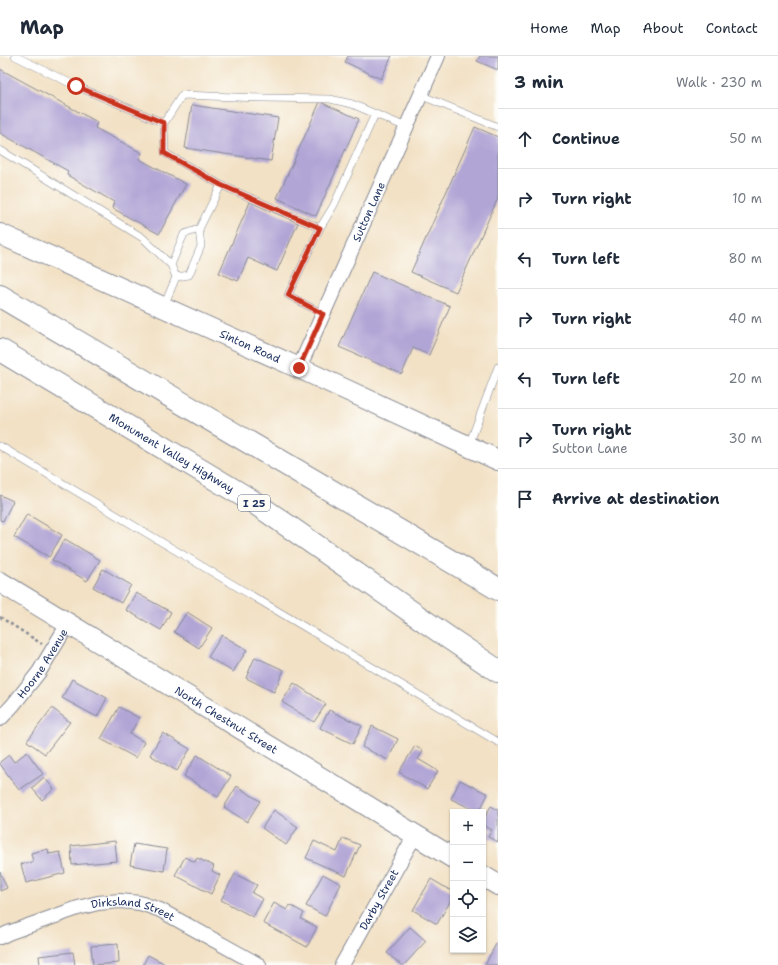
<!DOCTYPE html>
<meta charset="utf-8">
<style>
body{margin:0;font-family:"Shantell Sans",sans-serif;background:#f2f2f3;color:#1f2937}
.controls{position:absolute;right:12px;bottom:12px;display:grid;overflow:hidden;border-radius:0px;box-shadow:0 1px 3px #0004}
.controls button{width:36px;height:36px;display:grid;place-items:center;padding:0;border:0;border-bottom:1px solid #e0e1e3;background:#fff;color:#1f2937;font:20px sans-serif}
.stop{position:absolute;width:12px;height:12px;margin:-9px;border:3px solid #c8321e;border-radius:50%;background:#fff}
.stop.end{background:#c8321e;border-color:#fff;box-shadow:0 1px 4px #0008}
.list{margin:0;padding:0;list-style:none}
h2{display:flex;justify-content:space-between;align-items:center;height:52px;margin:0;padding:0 16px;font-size:17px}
h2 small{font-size:13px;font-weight:400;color:#747a83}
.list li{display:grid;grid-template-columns:26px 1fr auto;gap:12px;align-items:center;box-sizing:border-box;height:60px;padding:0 16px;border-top:1px solid #e0e1e3}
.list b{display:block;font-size:15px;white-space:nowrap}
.list p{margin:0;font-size:13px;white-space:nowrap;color:#747a83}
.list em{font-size:13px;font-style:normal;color:#747a83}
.icon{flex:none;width:22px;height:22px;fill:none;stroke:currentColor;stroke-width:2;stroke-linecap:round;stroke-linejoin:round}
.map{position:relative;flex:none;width:498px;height:909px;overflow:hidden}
header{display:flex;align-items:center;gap:24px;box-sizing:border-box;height:56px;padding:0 20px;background:#fff;border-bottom:1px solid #e0e1e3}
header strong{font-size:19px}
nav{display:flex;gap:22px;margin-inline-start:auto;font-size:14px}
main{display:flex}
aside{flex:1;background:#fff}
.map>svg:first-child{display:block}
.building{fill:#b1a5d6}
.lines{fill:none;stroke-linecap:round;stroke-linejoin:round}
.lane-casing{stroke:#868892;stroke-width:8}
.street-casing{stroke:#868892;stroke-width:16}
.secondary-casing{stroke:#868892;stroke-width:22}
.highway-casing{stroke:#868892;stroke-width:24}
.path{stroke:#868892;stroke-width:2.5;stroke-dasharray:3 3;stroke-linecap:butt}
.lane{stroke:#fff;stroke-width:7}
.street{stroke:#fff;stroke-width:14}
.secondary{stroke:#fff;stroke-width:20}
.highway{stroke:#fff;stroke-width:22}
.route{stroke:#c8321e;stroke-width:5}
.labels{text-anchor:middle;stroke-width:4;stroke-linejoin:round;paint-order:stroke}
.shield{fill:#fdfcf7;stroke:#5f6c8c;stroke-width:1}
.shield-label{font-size:10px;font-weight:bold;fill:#1b2f5e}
.street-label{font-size:11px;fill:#1b2f5e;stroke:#fdfcf7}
</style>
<header>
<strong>Map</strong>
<nav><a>Home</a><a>Map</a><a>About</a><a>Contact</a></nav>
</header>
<main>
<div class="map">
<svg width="498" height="909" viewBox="0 0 498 909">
<rect width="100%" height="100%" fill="#fdfcf7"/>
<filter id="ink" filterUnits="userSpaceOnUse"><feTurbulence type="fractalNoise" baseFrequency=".025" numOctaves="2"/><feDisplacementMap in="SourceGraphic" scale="8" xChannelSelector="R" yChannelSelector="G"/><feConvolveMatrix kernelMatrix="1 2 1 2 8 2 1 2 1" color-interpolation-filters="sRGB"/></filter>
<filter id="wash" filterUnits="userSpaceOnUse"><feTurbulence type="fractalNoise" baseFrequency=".012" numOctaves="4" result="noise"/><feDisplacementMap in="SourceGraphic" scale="16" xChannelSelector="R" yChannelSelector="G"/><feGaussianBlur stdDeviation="0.9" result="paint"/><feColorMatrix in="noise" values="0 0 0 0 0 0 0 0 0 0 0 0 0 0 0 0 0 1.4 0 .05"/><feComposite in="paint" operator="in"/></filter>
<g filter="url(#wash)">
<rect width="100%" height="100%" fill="#f2e1c5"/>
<g id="blocks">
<path class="building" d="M348 0H392L381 23 345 6Z
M480 0H498V14L477 5Z
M0 13 97 66 95 72 142 97 139 103 186 128 159 178 112 152 114 146 67 119 68 115 0 77Z
M320 46 359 63 316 160 277 142Z
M192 49 278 62 271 105 185 92Z
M475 71 498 81V142L456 236 411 216Z
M250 146 298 167 277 215 248 202 238 225 219 217Z
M372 216 450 250 429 299 413 292 402 318 339 291Z
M0 439 13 445 3 465 0 464Z
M27 458 62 479 49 501 14 481Z
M65 483 100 504 87 525 52 504Z
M103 513 131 529 121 547 93 531Z
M136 537 171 556 161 574 126 554Z
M187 556 212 572 199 592 174 576Z
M222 579 247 594 233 616 208 601Z
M255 601 284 614 274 636 246 622Z
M72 623 107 642 97 661 62 642Z
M294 627 326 648 314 666 282 646Z
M119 651 139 662 130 678 144 686 136 702 101 683Z
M52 652 70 666 45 698 27 685Z
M329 654 362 670 353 688 320 672Z
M372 670 398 683 388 704 362 691Z
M163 677 190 693 177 715 150 699Z
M415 690 423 695 418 703 438 715 427 733 399 716Z
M27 696 43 718 19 734 0 708V706L9 699 14 706Z
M197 699 231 720 218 741 184 720Z
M44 721 54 733 42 744 32 732Z
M460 724 488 738 479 756 451 743Z
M237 730 260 745 247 766 224 751Z
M491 750 498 754V786L488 781 492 774 483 769V765Z
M274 754 298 771 286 789 262 772Z
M343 782 360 789 346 820 306 802 314 785 337 796Z
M115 785 117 805 72 809 71 790Z
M134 788 167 793 164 815 130 809Z
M48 793 49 798 60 796 65 817 26 827 21 808 33 806 31 797Z
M185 801 195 806 197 802 214 810 212 815 220 819 211 838 175 819Z
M0 816 7 832 0 835Z
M235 818 257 829 252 837 263 843 253 861 221 844Z
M323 818 341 828 325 860 306 850Z
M431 823 453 836V841L437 868 413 854Z
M274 847 287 854 290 849 304 857 301 863 317 871 307 891 263 867Z
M410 871 426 885 404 909H401L387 897Z
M498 884V909H485Z
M118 888 119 907 93 909 91 890Z
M73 896 75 909H40L39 900Z
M148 899 167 909H143Z"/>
</g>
</g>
<g filter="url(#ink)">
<use href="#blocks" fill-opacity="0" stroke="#868892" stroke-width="1"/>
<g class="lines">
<g class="lane-casing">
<path id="lane" d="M15 0 76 30 164 67 165 97 221 129 199 173 201 190 189 219 176 221
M420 39 498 71
M164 67 182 39 264 42 330 43 352 48 406 71
M0 94 143 182 171 209
M221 129 320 172
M164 250 176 221 171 209 184 178 199 173
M323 258 288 239 320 172 334 149 375 58
M469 389 498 311
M0 390 498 686"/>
</g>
<g class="street-casing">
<g id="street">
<path id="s1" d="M299 312 438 0"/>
<path id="s2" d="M0 663 13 649 39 616 68 568"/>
<path id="s3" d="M0 881 8 877 78 852 98 847 120 845 140 847 160 854 259 909"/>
<path id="s4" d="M342 909 415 779"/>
</g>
</g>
<g class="secondary-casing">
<g id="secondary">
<path id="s5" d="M0 178 299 312 498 404"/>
<path id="s6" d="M0 526 453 802"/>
<path d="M483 820 498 829"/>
</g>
</g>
<g class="highway-casing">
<g id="highway">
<path d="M0 240 498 533"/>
<path id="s7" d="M0 294 252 445 446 580 498 615"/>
</g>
</g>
<path class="path" d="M0 561 42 588"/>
<use href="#lane" class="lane"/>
<use href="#street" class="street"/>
<use href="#secondary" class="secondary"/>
<use href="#highway" class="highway"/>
</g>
</g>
<g class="lines" filter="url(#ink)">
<path class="route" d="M76 30 164 67V97L221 129 320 172 288 239 323 258 299 312"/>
</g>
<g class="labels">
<rect class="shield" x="238" y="439" width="32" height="16" rx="3"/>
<g class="shield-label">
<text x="254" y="451">I 25</text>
</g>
<g class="street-label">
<text dy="4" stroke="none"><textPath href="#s1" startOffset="171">Sutton Lane</textPath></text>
<text dy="4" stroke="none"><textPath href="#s5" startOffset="274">Sinton Road</textPath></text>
<text dy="4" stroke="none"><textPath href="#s7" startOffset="200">Monument Valley Highway</textPath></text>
<text dy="4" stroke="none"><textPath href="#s2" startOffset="70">Hoorne Avenue</textPath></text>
<text dy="4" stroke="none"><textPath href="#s6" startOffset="265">North Chestnut Street</textPath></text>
<text dy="4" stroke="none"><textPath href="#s4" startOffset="75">Darby Street</textPath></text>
<text dy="4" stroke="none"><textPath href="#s3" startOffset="140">Dirksland Street</textPath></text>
</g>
</g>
</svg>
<div class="controls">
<button>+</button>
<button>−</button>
<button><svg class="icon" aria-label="locate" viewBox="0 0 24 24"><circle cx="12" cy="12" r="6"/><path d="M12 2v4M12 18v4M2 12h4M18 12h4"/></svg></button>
<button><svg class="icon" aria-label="layers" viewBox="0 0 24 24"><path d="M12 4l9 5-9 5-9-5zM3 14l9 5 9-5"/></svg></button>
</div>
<div class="stop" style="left:76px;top:30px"></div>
<div class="stop end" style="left:299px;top:312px"></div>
</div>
<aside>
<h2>3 min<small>Walk · 230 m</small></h2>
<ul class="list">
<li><svg class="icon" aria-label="ahead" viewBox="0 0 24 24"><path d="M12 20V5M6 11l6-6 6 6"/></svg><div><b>Continue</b></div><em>50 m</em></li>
<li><svg class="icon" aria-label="right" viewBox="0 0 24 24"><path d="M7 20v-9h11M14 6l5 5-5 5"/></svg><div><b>Turn right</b></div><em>10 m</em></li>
<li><svg class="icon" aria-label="left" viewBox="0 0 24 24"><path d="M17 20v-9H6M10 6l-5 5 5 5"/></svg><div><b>Turn left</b></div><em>80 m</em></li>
<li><svg class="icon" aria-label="right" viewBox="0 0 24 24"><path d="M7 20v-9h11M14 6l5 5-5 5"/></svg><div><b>Turn right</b></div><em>40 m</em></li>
<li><svg class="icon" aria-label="left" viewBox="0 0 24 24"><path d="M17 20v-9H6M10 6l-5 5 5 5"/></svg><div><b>Turn left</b></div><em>20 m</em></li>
<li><svg class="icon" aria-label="right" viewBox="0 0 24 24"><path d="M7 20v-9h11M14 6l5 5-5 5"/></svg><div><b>Turn right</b><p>Sutton Lane</p></div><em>30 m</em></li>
<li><svg class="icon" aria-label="arrive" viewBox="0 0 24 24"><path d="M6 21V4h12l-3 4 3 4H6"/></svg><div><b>Arrive at destination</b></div></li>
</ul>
</aside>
</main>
